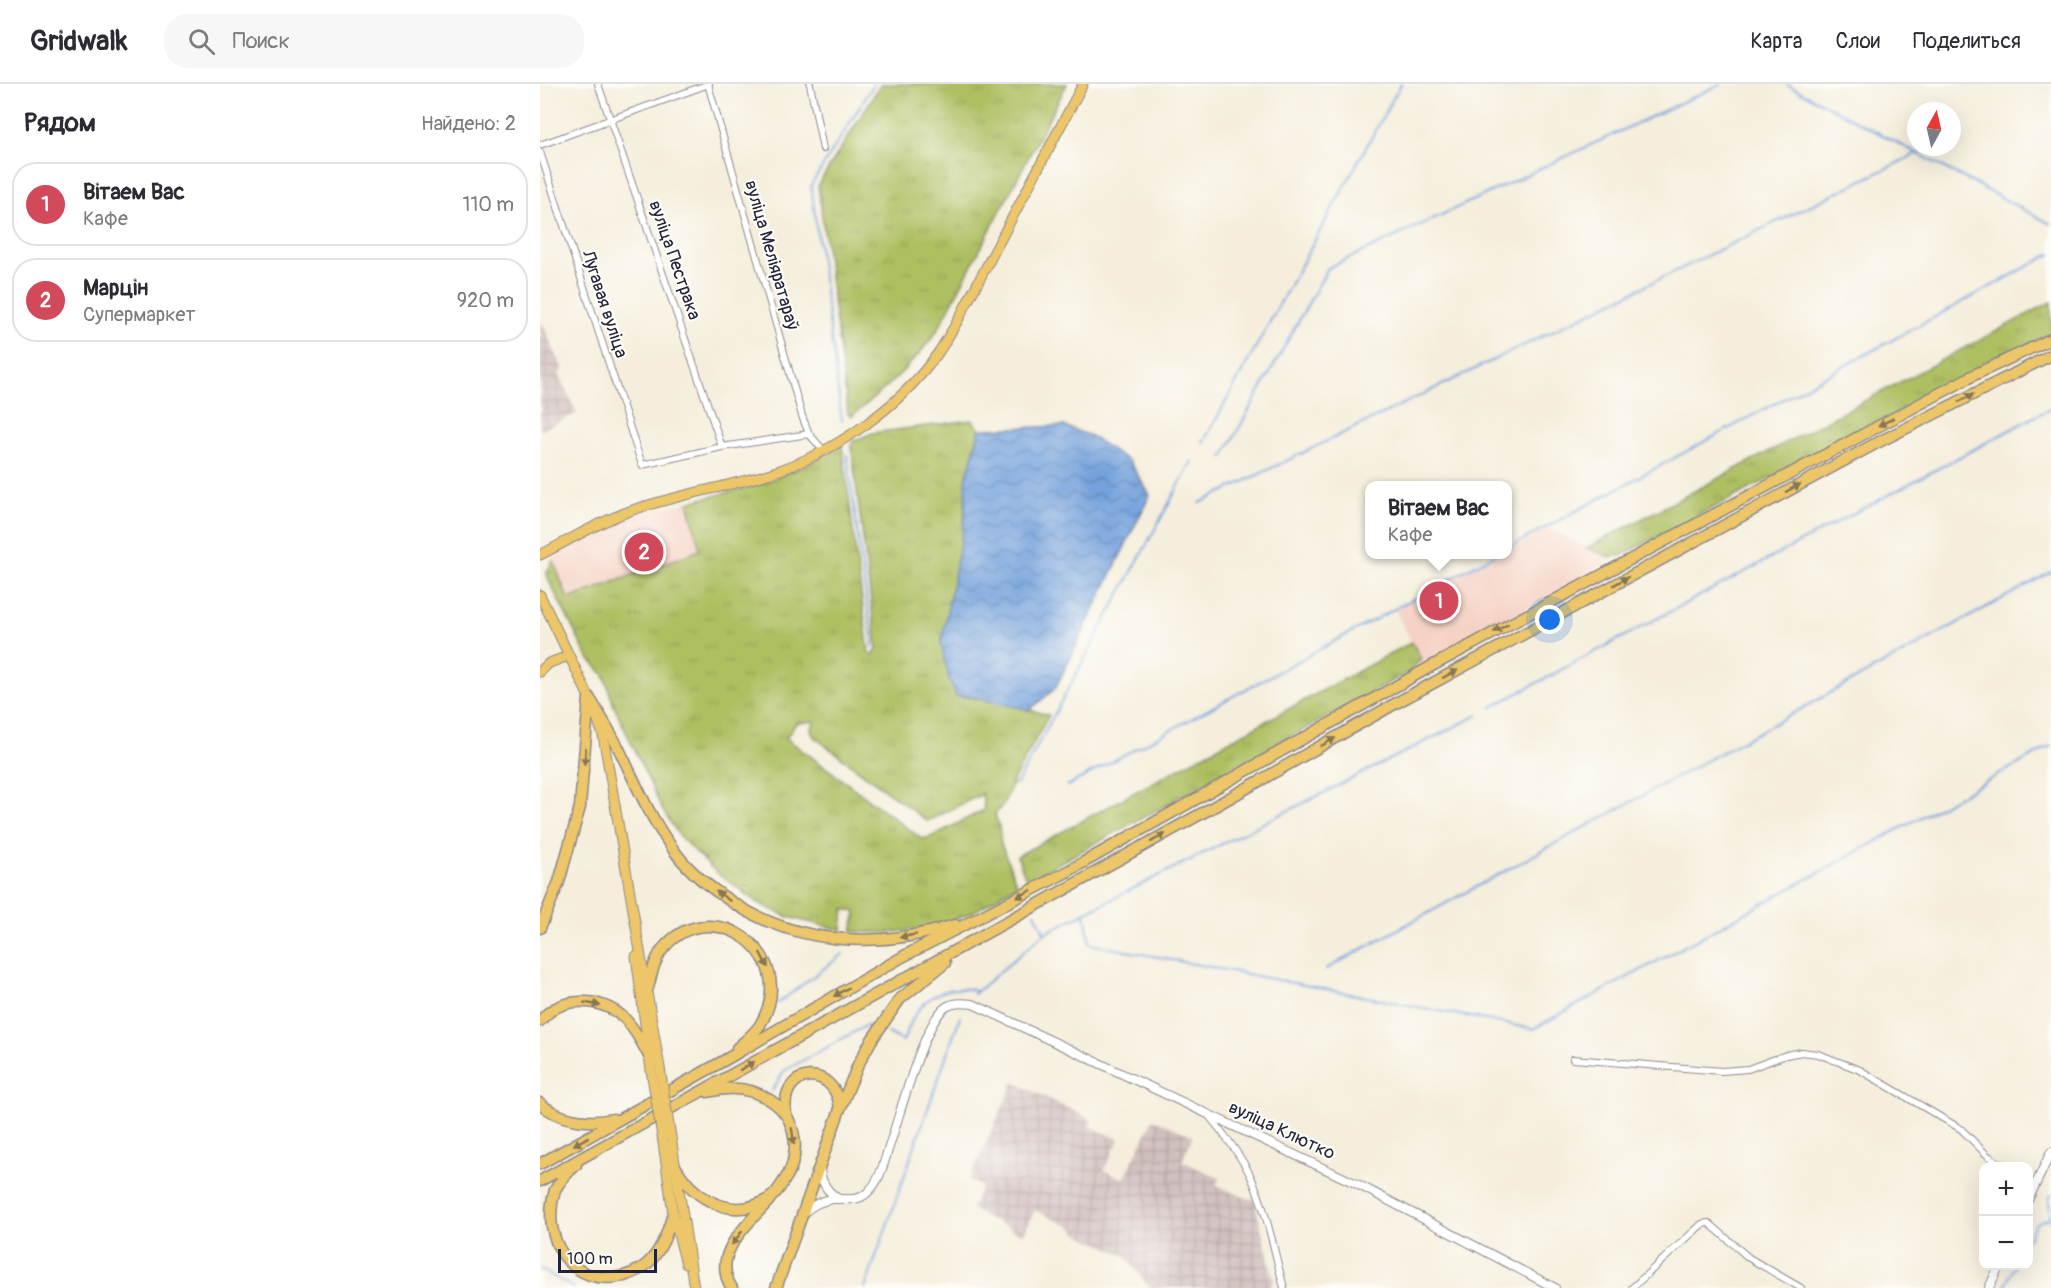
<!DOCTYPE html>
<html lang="ru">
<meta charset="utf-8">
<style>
body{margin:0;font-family:Pangolin,sans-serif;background:#f7f7f7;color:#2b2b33}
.controls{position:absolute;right:18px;bottom:18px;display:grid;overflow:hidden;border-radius:12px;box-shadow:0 6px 24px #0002}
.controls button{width:54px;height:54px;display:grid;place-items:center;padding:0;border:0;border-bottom:2px solid #e1e1e2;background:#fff;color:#2b2b33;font:30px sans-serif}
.compass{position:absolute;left:1367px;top:18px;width:54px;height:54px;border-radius:50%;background:#fff;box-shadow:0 6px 24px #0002;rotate:8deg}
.scale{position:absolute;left:18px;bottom:15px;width:99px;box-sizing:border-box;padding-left:6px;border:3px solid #22223b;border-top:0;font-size:16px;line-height:21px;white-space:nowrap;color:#22223b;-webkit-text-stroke:4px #fdfcf7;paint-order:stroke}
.you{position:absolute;left:1010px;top:536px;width:21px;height:21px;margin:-15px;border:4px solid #fff;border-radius:50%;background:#1a73e8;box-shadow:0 0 0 9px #1a73e833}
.badge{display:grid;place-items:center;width:39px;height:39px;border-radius:50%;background:#d1495b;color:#fff;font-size:20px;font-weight:700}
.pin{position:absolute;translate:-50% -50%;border:3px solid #fff;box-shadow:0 2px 6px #0006}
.popup{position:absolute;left:825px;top:397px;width:147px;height:78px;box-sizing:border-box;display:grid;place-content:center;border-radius:12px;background:#fff;filter:drop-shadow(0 2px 4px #0005);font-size:20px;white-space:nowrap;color:#7c7c81}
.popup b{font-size:22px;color:#2b2b33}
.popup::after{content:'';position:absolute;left:50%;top:100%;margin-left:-12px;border:12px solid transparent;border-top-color:#fff}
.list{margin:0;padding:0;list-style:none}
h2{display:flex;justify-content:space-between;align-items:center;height:78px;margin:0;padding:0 24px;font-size:26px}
h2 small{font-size:20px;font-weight:400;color:#7c7c81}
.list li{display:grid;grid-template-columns:39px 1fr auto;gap:18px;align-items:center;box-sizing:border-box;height:84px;margin:0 12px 12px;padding:0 12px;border:2px solid #e1e1e2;border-radius:24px}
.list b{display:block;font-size:22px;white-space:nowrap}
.list p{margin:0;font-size:20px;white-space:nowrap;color:#7c7c81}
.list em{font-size:20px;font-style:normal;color:#7c7c81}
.icon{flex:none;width:33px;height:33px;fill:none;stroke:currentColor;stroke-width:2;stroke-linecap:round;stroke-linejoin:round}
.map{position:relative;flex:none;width:1511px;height:1204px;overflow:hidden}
header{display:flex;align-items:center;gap:36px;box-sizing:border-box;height:84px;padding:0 30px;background:#fff;border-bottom:2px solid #e1e1e2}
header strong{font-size:28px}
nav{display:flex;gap:33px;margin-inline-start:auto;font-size:21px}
.search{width:420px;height:54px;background:#f7f7f7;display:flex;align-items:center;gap:15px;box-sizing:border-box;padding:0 21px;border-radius:24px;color:#7c7c81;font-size:22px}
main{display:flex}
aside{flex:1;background:#fff}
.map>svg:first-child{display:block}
.built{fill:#f6d2c4}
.industrial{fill:url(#industrial-grid)}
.grass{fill:url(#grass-tufts);stroke:#68704e;stroke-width:1.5;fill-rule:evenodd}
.water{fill:url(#water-waves);stroke:#4b628c;stroke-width:1.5}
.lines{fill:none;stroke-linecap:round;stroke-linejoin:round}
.stream{stroke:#74a2dd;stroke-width:2}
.minor-casing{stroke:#8c888c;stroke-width:8}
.tertiary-casing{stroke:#8c888c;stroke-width:10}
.primary-casing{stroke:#8c888c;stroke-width:11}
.motorway-casing{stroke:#8c888c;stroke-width:13}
.minor{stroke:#fff;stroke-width:6}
.tertiary{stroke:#fff;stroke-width:8}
.primary{stroke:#ecc669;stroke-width:9}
.motorway{stroke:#ecc669;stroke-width:10}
.primary-bridge-casing{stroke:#8c888c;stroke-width:11;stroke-linecap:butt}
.primary-bridge{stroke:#ecc669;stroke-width:9}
.oneway{fill:#877452}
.labels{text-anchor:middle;stroke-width:4.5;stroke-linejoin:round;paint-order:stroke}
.street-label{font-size:18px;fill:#22223b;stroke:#fdfcf7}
</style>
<header>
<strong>Gridwalk</strong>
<div class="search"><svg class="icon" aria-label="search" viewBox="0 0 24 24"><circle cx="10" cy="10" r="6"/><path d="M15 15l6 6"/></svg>Поиск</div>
<nav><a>Карта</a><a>Слои</a><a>Поделиться</a></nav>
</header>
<main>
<aside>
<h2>Рядом<small>Найдено: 2</small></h2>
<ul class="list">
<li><span class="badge">1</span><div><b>Вітаем Вас</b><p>Кафе</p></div><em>110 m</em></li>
<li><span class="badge">2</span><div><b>Марцін</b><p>Супермаркет</p></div><em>920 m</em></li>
</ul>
</aside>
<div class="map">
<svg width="1511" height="1204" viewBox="0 0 1511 1204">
<defs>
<pattern id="industrial-grid" width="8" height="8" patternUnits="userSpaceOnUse" patternTransform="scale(1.5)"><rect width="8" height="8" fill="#d1bfbe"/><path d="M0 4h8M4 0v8" fill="none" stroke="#b3a4a4"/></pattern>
<pattern id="grass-tufts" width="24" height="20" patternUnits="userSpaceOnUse" patternTransform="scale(1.5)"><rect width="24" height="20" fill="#aebf62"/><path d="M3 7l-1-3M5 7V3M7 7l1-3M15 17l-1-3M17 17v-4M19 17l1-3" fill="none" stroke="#95a456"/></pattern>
<pattern id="water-waves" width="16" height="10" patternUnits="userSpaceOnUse" patternTransform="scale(1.5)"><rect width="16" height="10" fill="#74a2dd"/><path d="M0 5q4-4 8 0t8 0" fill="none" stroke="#5f84b4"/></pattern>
</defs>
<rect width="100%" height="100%" fill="#fdfcf7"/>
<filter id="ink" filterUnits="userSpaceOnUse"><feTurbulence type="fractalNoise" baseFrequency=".0167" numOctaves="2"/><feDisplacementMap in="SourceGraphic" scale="12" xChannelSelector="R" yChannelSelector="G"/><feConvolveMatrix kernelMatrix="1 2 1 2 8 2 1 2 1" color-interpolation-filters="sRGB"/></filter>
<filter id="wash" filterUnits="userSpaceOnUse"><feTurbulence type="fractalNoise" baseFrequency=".008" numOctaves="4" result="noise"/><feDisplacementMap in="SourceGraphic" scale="24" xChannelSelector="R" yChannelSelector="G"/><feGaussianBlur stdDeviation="1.35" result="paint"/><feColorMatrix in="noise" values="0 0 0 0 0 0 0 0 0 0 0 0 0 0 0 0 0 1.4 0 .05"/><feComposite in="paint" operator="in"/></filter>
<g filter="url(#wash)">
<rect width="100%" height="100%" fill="#f5eedc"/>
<path class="built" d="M148 418 161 466 27 515 13 476 18 468 92 431Z
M1009 445 1072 476 884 582 855 526 959 471 968 470V466Z"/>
<path class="industrial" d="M0 234 23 286 18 289 37 329 0 347Z
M474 998 552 1036 549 1042 579 1055 564 1086 584 1095 613 1035 653 1052 642 1077 679 1094 676 1101 706 1114 714 1115 734 1196 730 1204H610L585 1172 536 1149 535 1145 495 1126 483 1151 431 1125 442 1102 429 1096Z"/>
<path class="grass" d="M341 0H527L397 247C373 281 344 306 312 332L308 330 278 101Z
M1511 218V249L1080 472 1070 473 1047 464Z
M432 336 440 345 426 395 416 612 459 618 509 631 475 693 464 720 455 730 459 742 461 760 477 801C458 812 438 828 417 835 381 848 349 850 312 848L316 828 304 825 302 846 248 833 220 820 176 788 140 753 123 727 74 622 64 591 47 572 8 495 7 488 13 476 28 515 160 466 148 418 221 400 271 379 302 361 329 570 333 571 337 565 311 360 315 356 333 349ZM275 637 271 644 273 652 387 737 442 710 444 726 391 753 382 755 246 654 256 639Z
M872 558 881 575 871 587 487 797 477 772Z"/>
<path class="water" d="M524 342 551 352 590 378 610 411 515 605 489 626 434 613 416 612 409 595 401 560 425 434 426 395 440 345Z"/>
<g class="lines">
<path class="stream" d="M1246 0 1511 140
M302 337 271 101 334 0
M663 359 861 0
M307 371 333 563
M683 373 788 184 1181 0
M660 419 1378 69
M968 464 1511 170
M952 623 1511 324
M476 701 652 377
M527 702 956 470
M495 829 504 848
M545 830 550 860 993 945 1511 662
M786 885 1511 488
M434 910 505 849 938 631
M238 919 303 870
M348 949 363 957C367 949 370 939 375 931 388 909 413 900 436 907
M232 1007 244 987 327 941 334 942
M1511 1111 1509 1116 1511 1138
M1488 1155 1496 1139 1511 1133
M0 1185 34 1204
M325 1204 420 933
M1464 1204 1475 1182"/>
</g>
</g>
<g filter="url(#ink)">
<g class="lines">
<g class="minor-casing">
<path id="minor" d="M58 0 182 363
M168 0 262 332 269 350 284 367
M270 0 283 65
M0 61 169 0
M0 68 102 381 182 363 269 350
M1033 975 1182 987 1208 985 1246 971 1262 968 1278 970 1320 986 1421 1045 1447 1071 1464 1082
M669 1032C684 1050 701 1071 711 1093 727 1127 734 1167 744 1204
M1092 1204 1162 1140 1169 1139 1209 1174 1261 1204"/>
</g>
<g class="tertiary-casing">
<path id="tertiary" d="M280 1085C281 1098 287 1108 299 1115
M1488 1116 1511 1068
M264 1128C273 1121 282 1116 293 1115 306 1114 317 1119 328 1108 340 1097 344 1078 349 1063 359 1034 384 937 406 923 414 918 424 919 433 920L817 1100 1015 1204
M1449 1204 1459 1182"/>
</g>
<g class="primary-casing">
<path id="primary" d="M0 471C30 456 58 438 90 427 136 411 184 404 231 389 293 370 361 322 398 269 405 259 411 248 417 238L543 0
M0 511 49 613 63 651 120 984
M0 588 9 579 29 572
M96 872 111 986
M131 1053 154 1204
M123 1058 133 1130 146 1180"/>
</g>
<g class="motorway-casing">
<path id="motorway" d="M49 613C59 630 70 647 79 665 96 700 110 734 133 765 146 784 164 799 183 812 251 861 336 866 415 841
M0 844 19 798 40 723 49 614
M108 904C111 892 113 880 120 869 165 804 264 868 220 941 214 950 205 957 197 964
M0 937C21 911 60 913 84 934 95 945 103 960 110 974
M0 1019C19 1037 48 1040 73 1035
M246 1030C239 982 296 979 300 1025
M0 1080 185 976 364 872 523 790 890 583 1434 291 1511 255
M36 1081C28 1088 20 1096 15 1106 0 1154 30 1204 84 1192 94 1189 104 1184 111 1176 123 1163 128 1146 133 1130
M135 1082C154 1116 194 1138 230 1114 235 1110 239 1105 242 1100 262 1073 259 1034 230 1016 210 1003 190 1002 168 1008
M0 1097 684 717 858 618 1333 361 1511 271
M192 1204C169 1170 210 1139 230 1115
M236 1204 300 1025 318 981 331 957 360 915 405 879"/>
</g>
<use href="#minor" class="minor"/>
<use href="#tertiary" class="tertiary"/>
<use href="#primary" class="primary"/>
<use href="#motorway" class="motorway"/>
<g class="primary-bridge-casing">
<path id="primary-bridge" d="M120 984 131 1053
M111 986 123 1058"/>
</g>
<use href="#primary-bridge" class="primary-bridge"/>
</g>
<defs><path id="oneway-solid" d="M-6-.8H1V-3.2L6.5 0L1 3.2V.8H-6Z" transform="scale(1.5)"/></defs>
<g class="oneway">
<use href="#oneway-solid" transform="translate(1426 314) rotate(-27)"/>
<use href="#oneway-solid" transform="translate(1346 338) rotate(152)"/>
<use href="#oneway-solid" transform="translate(1253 404) rotate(-28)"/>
<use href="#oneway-solid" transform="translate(1081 497) rotate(-29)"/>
<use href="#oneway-solid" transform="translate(961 544) rotate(152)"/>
<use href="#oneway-solid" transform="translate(910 590) rotate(-28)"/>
<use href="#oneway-solid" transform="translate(788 658) rotate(-30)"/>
<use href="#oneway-solid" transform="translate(45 672) rotate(94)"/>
<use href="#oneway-solid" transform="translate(618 754) rotate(-29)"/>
<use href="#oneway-solid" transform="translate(484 810) rotate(152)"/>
<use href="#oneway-solid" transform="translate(183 812) rotate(-145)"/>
<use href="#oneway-solid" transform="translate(368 852) rotate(169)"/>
<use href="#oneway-solid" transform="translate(224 876) rotate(62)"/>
<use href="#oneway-solid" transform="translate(301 908) rotate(150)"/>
<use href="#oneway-solid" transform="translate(52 920) rotate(10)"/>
<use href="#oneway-solid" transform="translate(207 982) rotate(-29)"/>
<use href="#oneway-solid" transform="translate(253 1052) rotate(81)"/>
<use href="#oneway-solid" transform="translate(41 1057) rotate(151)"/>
<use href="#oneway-solid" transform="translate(197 1154) rotate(127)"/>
</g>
</g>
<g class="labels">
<g class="street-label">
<text transform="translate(232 171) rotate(74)" y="6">вуліца Меліяратараў</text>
<text transform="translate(135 176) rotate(71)" y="6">вуліца Пестрака</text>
<text transform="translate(65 220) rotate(72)" y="6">Лугавая вуліца</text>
<text transform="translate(742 1046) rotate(25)" y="6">вуліца Клютко</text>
</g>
</g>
</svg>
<div class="controls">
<button>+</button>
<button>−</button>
</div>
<svg class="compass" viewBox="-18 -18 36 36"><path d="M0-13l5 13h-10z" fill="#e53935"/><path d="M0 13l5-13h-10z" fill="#7c7c81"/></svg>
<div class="scale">100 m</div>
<div class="you"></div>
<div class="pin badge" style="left:899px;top:517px">1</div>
<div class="popup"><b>Вітаем Вас</b>Кафе</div>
<div class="pin badge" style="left:104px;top:468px">2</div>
</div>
</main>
